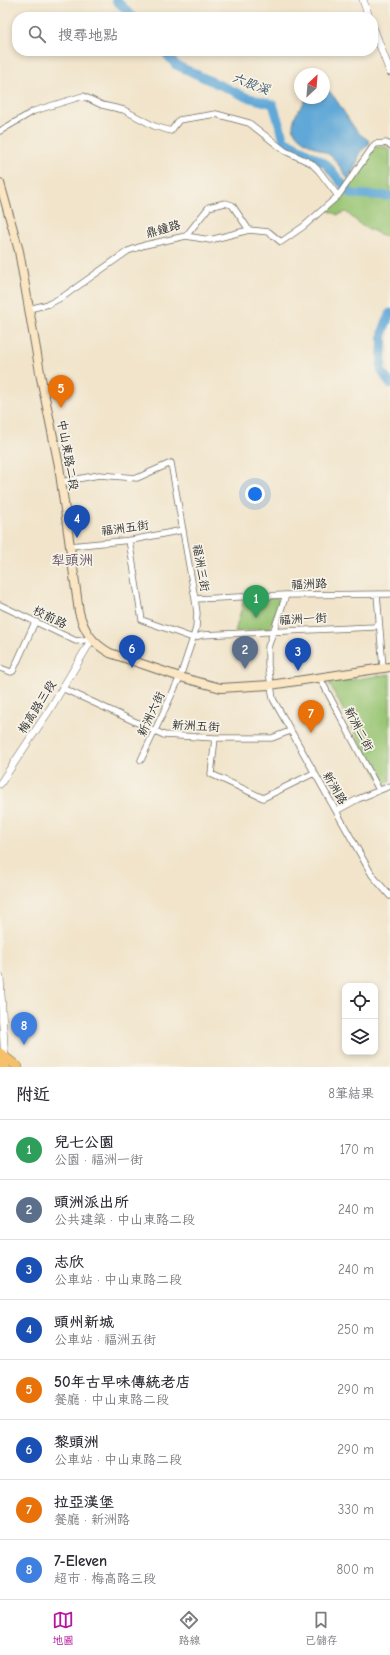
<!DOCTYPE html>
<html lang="zh-TW">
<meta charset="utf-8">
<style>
body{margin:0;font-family:"Comic Neue","LXGW WenKai TC",sans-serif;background:#f2f2f3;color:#2b2b33}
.controls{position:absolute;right:12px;bottom:12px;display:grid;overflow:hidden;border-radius:8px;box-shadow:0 2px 6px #0003}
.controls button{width:36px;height:36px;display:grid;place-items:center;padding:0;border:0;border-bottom:1px solid #e1e1e2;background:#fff;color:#2b2b33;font:20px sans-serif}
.compass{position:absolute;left:294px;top:68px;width:36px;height:36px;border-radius:50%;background:#fff;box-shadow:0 2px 6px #0003;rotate:26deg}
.you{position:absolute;left:255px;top:494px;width:14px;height:14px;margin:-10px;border:3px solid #fff;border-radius:50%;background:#1a73e8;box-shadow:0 0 0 6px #1a73e833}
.badge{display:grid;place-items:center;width:26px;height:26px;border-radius:50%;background:#b5179e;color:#fff;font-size:13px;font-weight:700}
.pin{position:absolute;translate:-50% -33px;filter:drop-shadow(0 1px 2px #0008)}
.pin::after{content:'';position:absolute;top:21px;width:14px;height:12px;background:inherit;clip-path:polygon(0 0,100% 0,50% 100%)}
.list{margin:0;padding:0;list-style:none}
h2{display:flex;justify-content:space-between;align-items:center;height:52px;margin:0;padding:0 16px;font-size:17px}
h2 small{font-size:13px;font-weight:400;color:#7c7c81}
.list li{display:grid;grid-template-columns:26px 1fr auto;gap:12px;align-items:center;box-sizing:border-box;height:60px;padding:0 16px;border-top:1px solid #e1e1e2}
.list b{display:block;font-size:15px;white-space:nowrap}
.list p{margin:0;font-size:13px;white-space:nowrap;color:#7c7c81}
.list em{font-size:13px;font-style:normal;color:#7c7c81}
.icon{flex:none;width:22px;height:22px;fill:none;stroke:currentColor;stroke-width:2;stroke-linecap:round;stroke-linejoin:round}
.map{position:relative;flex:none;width:390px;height:1067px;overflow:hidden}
.search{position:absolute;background:#fff;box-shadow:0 2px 6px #0003;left:12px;right:12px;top:12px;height:44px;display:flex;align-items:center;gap:10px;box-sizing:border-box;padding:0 14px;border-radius:16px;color:#7c7c81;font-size:15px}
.sheet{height:532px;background:#fff}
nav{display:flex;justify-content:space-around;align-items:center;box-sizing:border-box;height:56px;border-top:1px solid #e1e1e2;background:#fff;font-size:11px;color:#7c7c81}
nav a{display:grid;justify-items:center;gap:2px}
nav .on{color:#b5179e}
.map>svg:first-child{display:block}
.green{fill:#98c573;stroke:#62784f}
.water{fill:#60a8d7;stroke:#466a81}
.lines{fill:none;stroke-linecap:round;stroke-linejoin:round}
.river{stroke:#60a8d7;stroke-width:9}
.minor-casing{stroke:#706c63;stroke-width:7}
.tertiary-casing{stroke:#706c63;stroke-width:8}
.secondary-casing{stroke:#706c63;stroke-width:10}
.primary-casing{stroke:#706c63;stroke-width:10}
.trunk-casing{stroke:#706c63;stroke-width:10}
.minor{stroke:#fff;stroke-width:5.5}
.tertiary{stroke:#fff;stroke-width:7}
.secondary{stroke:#fbe6c4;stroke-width:8}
.primary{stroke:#f6c06b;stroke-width:9}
.trunk{stroke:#f6c06b;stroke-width:9}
.labels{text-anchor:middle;stroke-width:3.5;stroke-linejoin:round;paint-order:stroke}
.street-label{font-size:12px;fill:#2b2b2b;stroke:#f7f3e8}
.water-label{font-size:13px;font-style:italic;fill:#3e5767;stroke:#f7f3e8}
.quarter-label{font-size:14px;fill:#645566;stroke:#f7f3e8}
</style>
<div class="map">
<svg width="390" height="1067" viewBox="0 0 390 1067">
<rect width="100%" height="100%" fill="#f7f3e8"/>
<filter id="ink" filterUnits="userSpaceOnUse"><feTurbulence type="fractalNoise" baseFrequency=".025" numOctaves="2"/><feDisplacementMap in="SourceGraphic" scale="8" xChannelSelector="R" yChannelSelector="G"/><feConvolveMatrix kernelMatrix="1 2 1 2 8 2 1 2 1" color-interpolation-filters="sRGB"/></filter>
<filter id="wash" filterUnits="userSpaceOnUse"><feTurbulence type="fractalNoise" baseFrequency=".012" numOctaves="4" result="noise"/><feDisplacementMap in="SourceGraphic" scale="16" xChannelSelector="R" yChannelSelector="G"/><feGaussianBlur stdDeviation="0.9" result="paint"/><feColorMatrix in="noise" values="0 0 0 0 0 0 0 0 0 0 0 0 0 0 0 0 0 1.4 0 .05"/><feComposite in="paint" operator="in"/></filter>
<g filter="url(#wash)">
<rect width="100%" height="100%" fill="#f1e4ca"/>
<path class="green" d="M375 147H385L390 149V239L361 225 346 212 338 215 328 210 340 199Z
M276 597 280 602 270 628 235 632 244 599Z
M390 674V782L382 784 329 683Z"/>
<path class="water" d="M324 86C339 99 345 118 359 133 362 137 368 138 370 143L359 153C359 164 352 170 348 179 343 172 338 162 331 156 320 147 287 140 294 120 296 112 303 105 307 98H324Z"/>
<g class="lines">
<path class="river" d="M116 0 133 17
M164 51 176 65 246 97 273 104 284 140 326 164 351 194 390 196
M390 313 383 331 381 370 390 384"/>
</g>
</g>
<g filter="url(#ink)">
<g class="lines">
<g class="minor-casing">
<path id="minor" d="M0 131 34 111 83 96 102 105 124 110 154 126 171 131 179 120 216 114 249 123 285 151 311 163 319 171 338 196
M186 236 210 240 249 230
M29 309 49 304 64 296 128 251 145 245 186 236 209 207 225 203 232 205 249 230 269 232 281 242 304 226 338 196 375 144 386 143 390 145
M61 482 99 475 137 478 171 463 195 599 197 613 196 628 193 638 180 677 141 760
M129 540 142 620 193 638 202 635 374 627 379 623
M70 546 132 540 183 530
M377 594 383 668
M286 595 268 647V665L273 699 372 875 390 896
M195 599 286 595 390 594
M0 605 76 641 92 639
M0 668 11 672 13 671 35 622
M320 678 379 790
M62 688 164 735 215 738H272L290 731
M215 738 211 774 263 798 314 773
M336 811 358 799 390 786"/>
</g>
<g class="tertiary-casing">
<path id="tertiary" d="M363 0 369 17
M373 27 390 72
M0 784 50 709 92 639
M0 977 5 1061"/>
</g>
<g class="secondary-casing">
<path id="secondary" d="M0 183 19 251 41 378 59 466 79 612C84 631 92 643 110 653L180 677 221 688 270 685 390 667"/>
</g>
<g class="primary-casing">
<path id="primary" d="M0 1053 18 1067"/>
</g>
<g class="trunk-casing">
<path id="trunk" d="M0 1064 4 1067"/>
</g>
<use href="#minor" class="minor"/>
<use href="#tertiary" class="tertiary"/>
<use href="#secondary" class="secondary"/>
<use href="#primary" class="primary"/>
<use href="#trunk" class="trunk"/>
</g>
</g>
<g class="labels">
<g class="street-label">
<text transform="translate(163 229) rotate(-15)" y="4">鼎鐘路</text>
<text transform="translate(68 455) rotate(80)" y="4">中山東路二段</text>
<text transform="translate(125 528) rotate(-8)" y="4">福洲五街</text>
<text transform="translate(201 568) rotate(80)" y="4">福洲三街</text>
<text transform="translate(309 584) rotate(-2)" y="4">福洲路</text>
<text transform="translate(50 617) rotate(26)" y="4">校前路</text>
<text transform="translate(303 619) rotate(-3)" y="4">福洲一街</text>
<text transform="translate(37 707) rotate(-58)" y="4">梅高路三段</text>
<text transform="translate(151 714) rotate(-65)" y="4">新洲六街</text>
<text transform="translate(196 726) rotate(3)" y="4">新洲五街</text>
<text transform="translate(359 729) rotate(62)" y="4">新洲二街</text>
<text transform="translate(335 788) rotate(60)" y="4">新洲路</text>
</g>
<g class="water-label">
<text transform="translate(251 83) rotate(20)" y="5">六股溪</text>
</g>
<g class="quarter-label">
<text x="72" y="565">犁頭洲</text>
</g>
</g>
</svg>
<div class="controls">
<button><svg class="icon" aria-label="locate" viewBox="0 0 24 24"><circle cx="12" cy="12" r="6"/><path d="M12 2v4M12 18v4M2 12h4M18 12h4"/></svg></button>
<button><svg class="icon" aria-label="layers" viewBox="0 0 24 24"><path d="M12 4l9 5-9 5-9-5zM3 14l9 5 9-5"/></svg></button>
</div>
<svg class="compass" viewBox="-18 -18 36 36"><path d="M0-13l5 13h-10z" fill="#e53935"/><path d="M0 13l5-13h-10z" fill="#7c7c81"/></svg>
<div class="you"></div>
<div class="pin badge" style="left:256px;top:618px;background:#2e9e5b">1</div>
<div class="pin badge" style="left:245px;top:669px;background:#5c6f8a">2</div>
<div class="pin badge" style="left:298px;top:671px;background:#1a4fb4">3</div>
<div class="pin badge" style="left:77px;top:538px;background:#1a4fb4">4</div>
<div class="pin badge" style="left:61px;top:408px;background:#e8710a">5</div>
<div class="pin badge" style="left:132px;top:668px;background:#1a4fb4">6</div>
<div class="pin badge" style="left:311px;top:733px;background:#e8710a">7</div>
<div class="pin badge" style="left:24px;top:1045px;background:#3f7fe0">8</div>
<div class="search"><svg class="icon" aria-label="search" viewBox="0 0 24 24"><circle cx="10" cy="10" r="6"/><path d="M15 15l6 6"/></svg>搜尋地點</div>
</div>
<section class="sheet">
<h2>附近<small>8筆結果</small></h2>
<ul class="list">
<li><span class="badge" style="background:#2e9e5b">1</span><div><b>兒七公園</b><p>公園 · 福洲一街</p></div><em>170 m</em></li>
<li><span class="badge" style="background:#5c6f8a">2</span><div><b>頭洲派出所</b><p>公共建築 · 中山東路二段</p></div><em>240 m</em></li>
<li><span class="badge" style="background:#1a4fb4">3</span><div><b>志欣</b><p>公車站 · 中山東路二段</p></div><em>240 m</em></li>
<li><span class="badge" style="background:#1a4fb4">4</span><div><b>頭州新城</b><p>公車站 · 福洲五街</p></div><em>250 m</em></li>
<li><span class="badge" style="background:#e8710a">5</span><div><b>50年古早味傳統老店</b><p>餐廳 · 中山東路二段</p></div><em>290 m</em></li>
<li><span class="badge" style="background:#1a4fb4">6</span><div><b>黎頭洲</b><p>公車站 · 中山東路二段</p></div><em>290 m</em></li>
<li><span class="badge" style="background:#e8710a">7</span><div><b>拉亞漢堡</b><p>餐廳 · 新洲路</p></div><em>330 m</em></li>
<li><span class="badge" style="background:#3f7fe0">8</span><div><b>7-Eleven</b><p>超市 · 梅高路三段</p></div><em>800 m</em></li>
</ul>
</section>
<nav>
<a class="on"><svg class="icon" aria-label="map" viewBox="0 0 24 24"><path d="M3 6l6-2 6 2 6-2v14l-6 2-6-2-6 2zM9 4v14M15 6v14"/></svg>地圖</a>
<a><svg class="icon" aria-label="directions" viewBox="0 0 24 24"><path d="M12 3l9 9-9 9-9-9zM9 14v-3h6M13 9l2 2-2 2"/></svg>路線</a>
<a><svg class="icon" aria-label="saved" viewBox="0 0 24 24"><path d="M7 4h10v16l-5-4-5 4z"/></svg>已儲存</a>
</nav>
